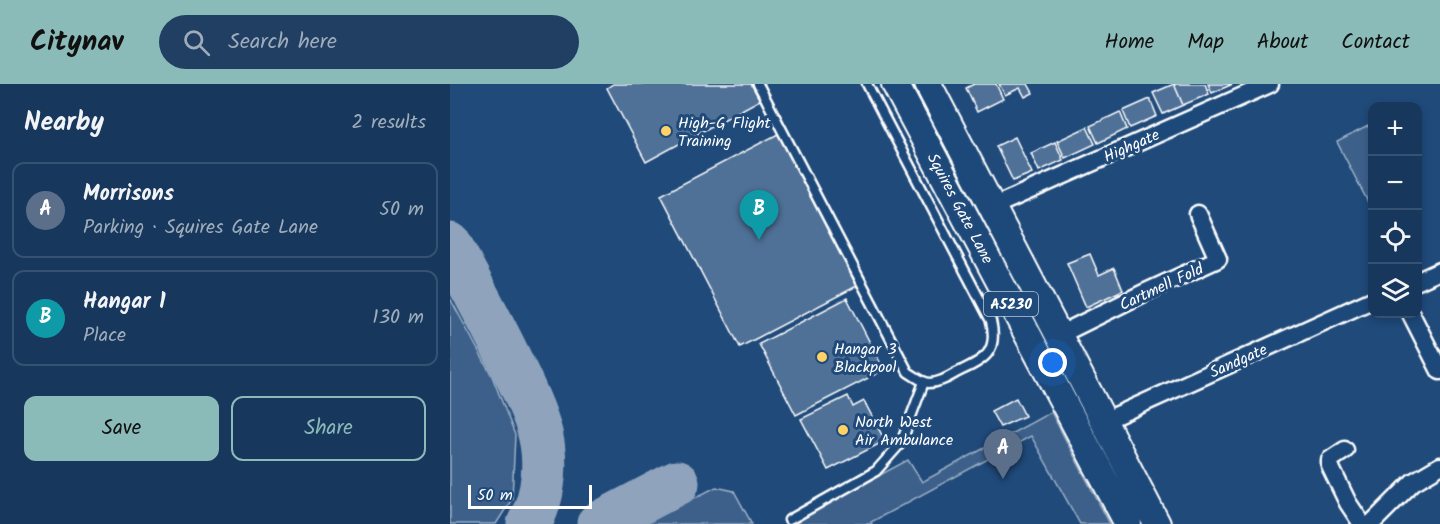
<!DOCTYPE html>
<meta charset="utf-8">
<style>
body{margin:0;font-family:Kalam,sans-serif;background:#203f62;color:#f1f3f6}
.controls{position:absolute;right:18px;top:18px;display:grid;overflow:hidden;border-radius:12px;box-shadow:0 3px 9px #0003}
.controls button{width:54px;height:54px;display:grid;place-items:center;padding:0;border:0;border-bottom:2px solid #365272;background:#17385c;color:#f1f3f6;font:30px sans-serif}
.scale{position:absolute;left:18px;bottom:15px;width:124px;box-sizing:border-box;padding-left:6px;border:3px solid #fff;border-top:0;font-size:16px;line-height:21px;white-space:nowrap;color:#fff;-webkit-text-stroke:4px #1f4a7a;paint-order:stroke}
.you{position:absolute;left:603px;top:279px;width:21px;height:21px;margin:-15px;border:4px solid #fff;border-radius:50%;background:#1a73e8;box-shadow:0 0 0 9px #1a73e833}
.badge{display:grid;place-items:center;width:39px;height:39px;border-radius:50%;background:#8bbbb9;color:#fff;font-size:20px;font-weight:700}
.pin{position:absolute;translate:-50% -50px;filter:drop-shadow(0 2px 3px #0008)}
.pin::after{content:'';position:absolute;top:32px;width:21px;height:18px;background:inherit;clip-path:polygon(0 0,100% 0,50% 100%)}
.list{margin:0;padding:0;list-style:none}
h2{display:flex;justify-content:space-between;align-items:center;height:78px;margin:0;padding:0 24px;font-size:26px}
h2 small{font-size:20px;font-weight:400;color:#9eacbb}
.list li{display:grid;grid-template-columns:39px 1fr auto;gap:18px;align-items:center;box-sizing:border-box;height:96px;margin:0 12px 12px;padding:0 12px;border:2px solid #365272;border-radius:12px}
.list b{display:block;font-size:22px;white-space:nowrap}
.list p{margin:0;font-size:20px;white-space:nowrap;color:#9eacbb}
.list em{font-size:20px;font-style:normal;color:#9eacbb}
.actions{display:flex;gap:12px;padding:18px 24px}
.actions a{flex:1;padding:14px 0;border:2px solid #8bbbb9;border-radius:12px;text-align:center;font-size:21px;color:#8bbbb9}
.actions .main{background:#8bbbb9;color:#111}
.icon{flex:none;width:33px;height:33px;fill:none;stroke:currentColor;stroke-width:2;stroke-linecap:round;stroke-linejoin:round}
.map{position:relative;flex:none;width:990px;height:440px;overflow:hidden}
header{display:flex;align-items:center;gap:36px;box-sizing:border-box;height:84px;padding:0 30px;background:#8bbbb9;color:#111}
header strong{font-size:28px}
nav{display:flex;gap:33px;margin-inline-start:auto;font-size:21px}
.search{width:420px;height:54px;background:#203f62;display:flex;align-items:center;gap:15px;box-sizing:border-box;padding:0 21px;border-radius:33px;color:#9eacbb;font-size:22px}
main{display:flex}
aside{flex:1;background:#17385c}
.map>svg:first-child{display:block}
.green{fill:#3c618b;stroke:#9eb0c5;stroke-width:1.5}
.lines{fill:none;stroke-linecap:round;stroke-linejoin:round}
.taxiway{stroke:#8fa4bc;stroke-width:45}
.building{fill:#507197;stroke:#fff;stroke-width:1.5}
.service-casing{stroke:#fff;stroke-width:13}
.minor-casing{stroke:#fff;stroke-width:21}
.primary-casing{stroke:#fff;stroke-width:30}
.service{stroke:#1f4a7a;stroke-width:8}
.minor{stroke:#1f4a7a;stroke-width:16}
.primary{stroke:#1f4a7a;stroke-width:26}
.poi-dot{fill:#ffd166;stroke:#1f4a7a;stroke-width:2}
.labels{text-anchor:middle;stroke-width:6;stroke-linejoin:round;paint-order:stroke}
.shield{fill:#1f4a7a;stroke:#bcc9d7;stroke-width:1.5}
.shield-label{font-size:15px;font-weight:bold;fill:#fff}
.poi-label{font-size:16px;fill:#fff;stroke:#1f4a7a;text-anchor:start}
.street-label{font-size:16px;fill:#fff;stroke:#1f4a7a}
</style>
<header>
<strong>Citynav</strong>
<div class="search"><svg class="icon" aria-label="search" viewBox="0 0 24 24"><circle cx="10" cy="10" r="6"/><path d="M15 15l6 6"/></svg>Search here</div>
<nav><a>Home</a><a>Map</a><a>About</a><a>Contact</a></nav>
</header>
<main>
<aside>
<h2>Nearby<small>2 results</small></h2>
<ul class="list">
<li><span class="badge" style="background:#5c6f8a">A</span><div><b>Morrisons</b><p>Parking · Squires Gate Lane</p></div><em>50 m</em></li>
<li><span class="badge" style="background:#0f9aa8">B</span><div><b>Hangar 1</b><p>Place</p></div><em>130 m</em></li>
</ul>
<div class="actions"><a class="main">Save</a><a>Share</a></div>
</aside>
<div class="map">
<svg width="990" height="440" viewBox="0 0 990 440">
<rect width="100%" height="100%" fill="#1f4a7a"/>
<filter id="ink" filterUnits="userSpaceOnUse"><feTurbulence type="fractalNoise" baseFrequency=".0167" numOctaves="2"/><feDisplacementMap in="SourceGraphic" scale="12" xChannelSelector="R" yChannelSelector="G"/><feConvolveMatrix kernelMatrix="1 2 1 2 8 2 1 2 1" color-interpolation-filters="sRGB"/></filter>
<g filter="url(#ink)">
<path class="green" d="M922 40V116L918 118 887 58Z
M0 214 42 292 65 351 62 415 46 440H0Z
M601 328 660 440H630L581 352 421 438 422 440H339L458 376 472 398Z
M266 403 284 407 302 440H193Z"/>
<g class="lines">
<path class="taxiway" d="M0 161C21 202 44 242 63 283 72 302 82 322 88 342 98 374 95 411 79 440
M149 440 227 399"/>
</g>
<path class="building" d="M163 0H301L310 16 196 78 157 4Z
M524 0H546L553 15 527 28 516 4Z
M549 0H578L583 9 575 13 570 4 555 11Z
M724 0 733 21 713 30 703 9Z
M724 0H755L759 10 733 21Z
M758 0H783L762 9Z
M700 15 707 32 680 44 673 27Z
M670 28 677 45 648 59 640 42Z
M637 43 645 60 615 74 607 57Z
M328 50 407 202 290 263 211 111Z
M565 53 582 89 563 97 546 62Z
M605 58 613 76 589 87 581 69Z
M640 170 649 191 664 184 673 206 636 223 617 179Z
M397 214 434 286 346 331 309 260Z
M398 312 403 323 414 317 435 357 378 386 351 335Z
M566 314 575 332 550 343 541 327Z"/>
<g class="lines">
<g class="service-casing">
<path id="service" d="M308 0 458 288C465 292 471 298 479 299 489 299 497 294 506 289 532 276 549 271 541 237L417 0
M339 436 426 387 451 359 474 298"/>
</g>
<g class="minor-casing">
<path id="minor" d="M542 123 820 0
M968 197 990 187
M961 230 990 287
M609 251 696 208 768 175 748 130
M654 337 922 216
M895 366 880 376V382L898 419 912 440
M921 440 963 398 990 382"/>
</g>
<g class="primary-casing">
<path id="primary" d="M445 0 678 440
M478 0 707 440"/>
</g>
<use href="#service" class="service"/>
<use href="#minor" class="minor"/>
<use href="#primary" class="primary"/>
</g>
</g>
<g class="poi-dot">
<circle cx="216" cy="47" r="6"/>
<circle cx="372" cy="273" r="6"/>
<circle cx="393" cy="346" r="6"/>
</g>
<g class="labels">
<rect class="shield" x="534" y="208" width="54" height="24" rx="4.5"/>
<g class="shield-label">
<text x="561" y="225">A5230</text>
</g>
<g class="poi-label">
<text x="228" y="44">High-G Flight<tspan x="228" dy="18">Training</tspan></text>
<text x="384" y="270">Hangar 3<tspan x="384" dy="18">Blackpool</tspan></text>
<text x="405" y="343">North West<tspan x="405" dy="18">Air Ambulance</tspan></text>
</g>
<g class="street-label">
<text transform="translate(681 61) rotate(-24)" y="6">Highgate</text>
<text transform="translate(511 124) rotate(62)" y="6">Squires Gate Lane</text>
<text transform="translate(711 202) rotate(-25)" y="6">Cartmell Fold</text>
<text transform="translate(788 276) rotate(-24)" y="6">Sandgate</text>
</g>
</g>
</svg>
<div class="controls">
<button>+</button>
<button>−</button>
<button><svg class="icon" aria-label="locate" viewBox="0 0 24 24"><circle cx="12" cy="12" r="6"/><path d="M12 2v4M12 18v4M2 12h4M18 12h4"/></svg></button>
<button><svg class="icon" aria-label="layers" viewBox="0 0 24 24"><path d="M12 4l9 5-9 5-9-5zM3 14l9 5 9-5"/></svg></button>
</div>
<div class="scale">50 m</div>
<div class="you"></div>
<div class="pin badge" style="left:553px;top:395px;background:#5c6f8a">A</div>
<div class="pin badge" style="left:309px;top:156px;background:#0f9aa8">B</div>
</div>
</main>
